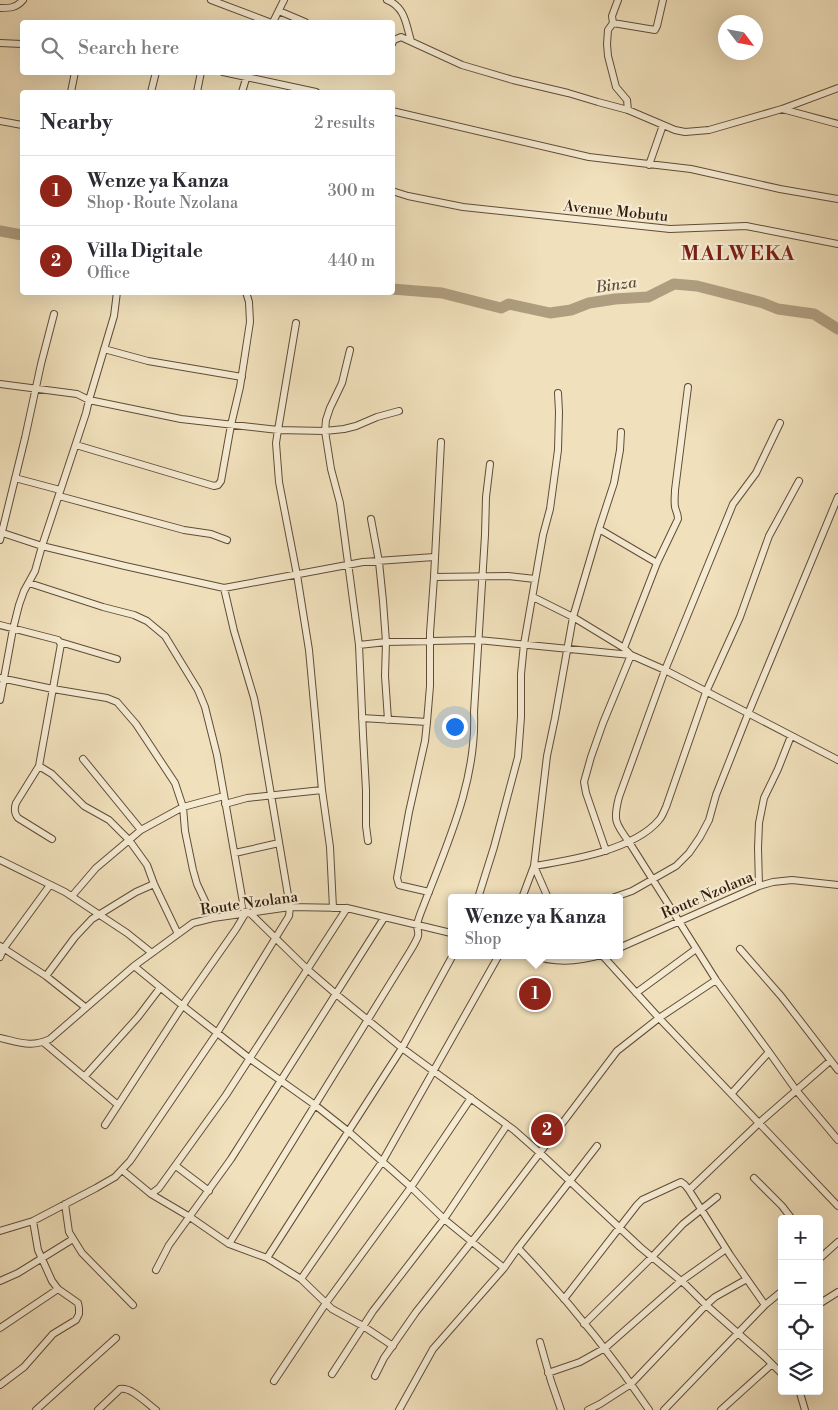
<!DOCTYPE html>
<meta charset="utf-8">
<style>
body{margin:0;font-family:"Libre Bodoni",serif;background:#f2f2f3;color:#2b2b33}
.controls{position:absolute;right:15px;bottom:15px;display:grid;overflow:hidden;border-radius:5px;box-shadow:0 5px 20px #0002}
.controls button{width:45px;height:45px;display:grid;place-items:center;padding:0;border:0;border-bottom:1px solid #e1e1e2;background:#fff;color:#2b2b33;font:25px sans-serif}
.compass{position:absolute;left:718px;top:15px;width:45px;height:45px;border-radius:50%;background:#fff;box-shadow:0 5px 20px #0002;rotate:122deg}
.you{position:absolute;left:454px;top:726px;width:18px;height:18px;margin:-12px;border:4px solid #fff;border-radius:50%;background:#1a73e8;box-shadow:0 0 0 8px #1a73e833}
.badge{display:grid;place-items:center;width:32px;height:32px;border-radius:50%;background:#8f2418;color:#fff;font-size:16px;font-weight:700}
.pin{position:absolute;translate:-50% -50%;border:2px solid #fff;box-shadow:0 1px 5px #0006}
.popup{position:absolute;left:448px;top:894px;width:175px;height:65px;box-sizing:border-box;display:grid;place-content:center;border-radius:5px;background:#fff;filter:drop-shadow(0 1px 4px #0005);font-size:16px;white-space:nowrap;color:#7c7c81}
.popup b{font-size:19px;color:#2b2b33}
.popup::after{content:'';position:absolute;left:50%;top:100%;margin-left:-10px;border:10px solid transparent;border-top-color:#fff}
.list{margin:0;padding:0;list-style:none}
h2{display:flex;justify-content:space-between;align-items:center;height:65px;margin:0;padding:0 20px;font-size:21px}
h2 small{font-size:16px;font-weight:400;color:#7c7c81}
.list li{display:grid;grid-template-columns:32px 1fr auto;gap:15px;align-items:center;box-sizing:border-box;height:70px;padding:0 20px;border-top:1px solid #e1e1e2}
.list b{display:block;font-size:19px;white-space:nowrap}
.list p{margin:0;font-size:16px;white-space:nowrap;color:#7c7c81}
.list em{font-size:16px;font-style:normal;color:#7c7c81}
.icon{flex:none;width:28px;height:28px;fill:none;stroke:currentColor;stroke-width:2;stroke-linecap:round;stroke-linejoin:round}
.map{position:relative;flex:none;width:838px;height:1410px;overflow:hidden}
.search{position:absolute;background:#fff;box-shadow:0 5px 20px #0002;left:20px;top:20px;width:375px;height:55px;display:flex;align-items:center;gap:12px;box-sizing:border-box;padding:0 18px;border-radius:5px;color:#7c7c81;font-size:19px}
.panel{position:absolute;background:#fff;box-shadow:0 5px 20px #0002;left:20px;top:90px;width:375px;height:205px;border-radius:5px}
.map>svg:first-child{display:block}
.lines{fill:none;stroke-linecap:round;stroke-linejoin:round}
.river{stroke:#af9d7f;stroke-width:11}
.street-casing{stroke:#614c36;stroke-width:8}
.street{stroke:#f5ebd3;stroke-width:6}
.labels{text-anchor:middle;stroke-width:4.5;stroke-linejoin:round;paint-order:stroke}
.street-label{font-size:15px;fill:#311b0a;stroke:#f5ebd3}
.water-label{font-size:16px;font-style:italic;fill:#634f39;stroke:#f5ebd3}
.district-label{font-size:20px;font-weight:bold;letter-spacing:1px;fill:#7a1f14;stroke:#f5ebd3}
</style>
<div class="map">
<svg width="838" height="1410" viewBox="0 0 838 1410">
<rect width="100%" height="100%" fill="#f0e0bb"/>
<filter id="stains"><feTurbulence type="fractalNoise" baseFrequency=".004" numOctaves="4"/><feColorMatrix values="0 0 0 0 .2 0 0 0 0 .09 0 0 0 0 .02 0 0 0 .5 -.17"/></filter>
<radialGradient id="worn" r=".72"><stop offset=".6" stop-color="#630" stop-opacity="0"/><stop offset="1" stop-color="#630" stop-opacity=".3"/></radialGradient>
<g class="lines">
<path class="river" d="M0 231 22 235
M392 289 442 293 501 308 509 304 550 313 571 310 589 303 615 299 648 297 674 284 697 286 763 303 778 309 814 314 838 329"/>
<g class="street-casing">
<path id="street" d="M211 0 269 22
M387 0C405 7 406 24 411 41
M618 0 612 16 613 23 608 30 607 44 608 56 616 87 627 100 628 110
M0 8C10 8 16 8 23 0
M279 11 305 22
M273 22 284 0
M613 23 655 30 657 26 663 0
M0 43 22 44
M392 44 394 40 401 37 462 65 513 80 568 93 598 102 628 110 675 130 685 132 709 130 782 109 838 88
M223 72 316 92
M71 92 75 72
M151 92 156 72
M197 92 201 72
M242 92 248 72
M782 109 838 124
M392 111 589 157 691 169 780 189 838 199
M0 121 22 125
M649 165 663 125
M392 191 408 196 463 207 670 229 746 226 838 244
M296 323 278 430 276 443 279 482 297 575 309 650 322 790 330 847 333 908
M104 349 148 361 242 377
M350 350 342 383 330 408 326 420 325 431 331 469 340 503 359 645 363 735 366 790V826L368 841
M0 384 77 394 89 400 181 419 278 430 325 431 344 429 356 426 377 417 399 411
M780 423 756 473 733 504 665 670 619 797C613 820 615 823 629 842L716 980 769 1052 796 1090 838 1140
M76 445 214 486 218 485 221 481 231 425 240 387 250 322 249 302 246 292
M15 478 60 490
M59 496 184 530 211 534 227 540
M371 519 379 562 383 601 386 642 385 676 388 720
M599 529 657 563
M0 532 42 546 125 566 224 588 363 562 434 557
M0 540 25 438 41 364 54 314
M434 577 508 576 535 579
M29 583 103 607 134 615 147 621 165 636 198 690 205 707 217 755 245 914 236 929 187 999 105 1125
M533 597 573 617 624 648 631 655 603 723 591 757 584 782 586 793 606 851
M0 625 58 640 61 644 39 766 16 803C14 809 14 813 18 818L52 839
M60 642 117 659
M359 645 386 642 478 640 631 655 665 670 838 760
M624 648 657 563 678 519C678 514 676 511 675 507 674 501 675 495 675 490L688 387
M0 678 53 689 107 698 117 702 136 724 175 783 183 807 185 831 193 870 197 884 213 918
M0 700 13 629 19 605 24 591 35 571 42 546 86 413 89 400 114 316 117 292
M362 718 427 722
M83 759 141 830
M39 766 52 774 84 806 109 820 129 840 147 865 154 884 178 934
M225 804 247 798 322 790
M235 853 279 843
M0 860 65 892 127 933 152 953
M759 886 758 848 759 823 764 798 778 769 791 736
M429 892 403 886 399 885 397 878 409 812 425 741 427 722 430 686V633L434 577 441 442
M72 896 96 868 141 830 183 807 224 796
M478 898 494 847 518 757 521 717V674L524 644 543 535 550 509 558 450 559 412 558 393
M522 898 534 866 547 756 555 718 573 617 599 529 614 483 620 450 621 432
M548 898 534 866C571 860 634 850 659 820 662 817 664 811 666 807L706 692 740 617 769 536 799 481
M612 898 632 891 676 866 689 853 700 837 709 820 716 795 748 714 838 497
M250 913 307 969 336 994 402 1048 514 1130 540 1153 640 1247 686 1285 706 1305 765 1357 782 1374
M0 946 46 976 85 1007
M619 948 759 886 773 882 792 880 838 885
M740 949 781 996 838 1070
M530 955C554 963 578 962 601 955
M602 955 659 1018 838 1206
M0 957 4 948 50 885
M134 966 183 1006 249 1058 315 1105 349 1132 411 1187 444 1219 504 1268
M46 976 75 937 92 919 136 892 154 884
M636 993 696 949
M0 1038C19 1042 31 1048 50 1039L134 966 193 923 213 918 290 907 347 908 451 933
M43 1042 118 1105
M85 1076 138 1017 160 988
M732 1093 769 1052
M176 1166 209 1191
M122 1170 151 1194 190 1217 229 1244 267 1258 301 1279 332 1309 363 1326 393 1346
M754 1178 782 1206 792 1219
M689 1190 760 1122 830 1061
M151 1194 159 1188 226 1095 347 908
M65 1204 69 1232 82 1253 133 1305
M0 1231 33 1221 96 1188 115 1177 130 1161 217 1033 289 916 290 907 258 718 254 698 234 631 224 588
M229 1244 409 953C412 948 416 942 418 936 419 932 417 929 417 925 418 919 421 912 423 907 447 844 477 781 474 712L485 535 486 497 490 464
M518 1248C566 1298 610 1352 649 1410
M267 1258 402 1048 453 955
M819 1259 838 1242
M156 1270 169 1245 231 1159 384 918
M301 1279 382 1162 499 955
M0 1281 18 1273 73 1239
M564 1299 637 1205 642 1200 681 1182 685 1185 689 1190 730 1255 765 1305
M819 1304 838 1292
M584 1324 652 1257 683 1224 717 1197
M0 1328 58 1289
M540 1342 551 1381 561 1410
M548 1373 580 1362 605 1348 681 1281 726 1249
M332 1374 373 1311 444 1219 507 1125
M375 1376 384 1358 416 1312 492 1216 617 1051 659 1018 716 980
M274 1381 326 1303 411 1187 471 1098
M0 1385 24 1367 53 1334 76 1320 79 1314V1308L78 1303 58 1289 52 1281 38 1250 33 1221
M798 1391 800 1393 805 1410
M36 1410 116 1338
M98 1410 120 1389C132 1387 146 1403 156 1410
M399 1410 433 1349 504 1268 518 1248 597 1146
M588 1410 600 1404 631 1384 706 1305 715 1297 747 1279
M664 1410 765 1305 782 1291
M721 1410 772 1364"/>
</g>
<use href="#street" class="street"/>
</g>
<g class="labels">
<g class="street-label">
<text transform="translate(616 211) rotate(6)" y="5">Avenue Mobutu</text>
<text transform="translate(707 895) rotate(-23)" y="5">Route Nzolana</text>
<text transform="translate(249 903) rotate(-8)" y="5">Route Nzolana</text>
</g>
<g class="water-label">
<text transform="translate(616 284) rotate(-8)" y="6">Binza</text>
</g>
<g class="district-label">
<text x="738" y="260">MALWEKA</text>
</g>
</g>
<rect width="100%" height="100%" filter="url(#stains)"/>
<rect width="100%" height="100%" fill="url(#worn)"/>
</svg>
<div class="controls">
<button>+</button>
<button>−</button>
<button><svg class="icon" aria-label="locate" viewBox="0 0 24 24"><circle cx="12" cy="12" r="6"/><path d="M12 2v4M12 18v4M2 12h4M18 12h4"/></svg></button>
<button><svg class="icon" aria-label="layers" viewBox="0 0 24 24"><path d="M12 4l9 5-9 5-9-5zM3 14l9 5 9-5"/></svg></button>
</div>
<svg class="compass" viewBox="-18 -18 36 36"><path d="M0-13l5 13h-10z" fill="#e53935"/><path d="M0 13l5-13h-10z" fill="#7c7c81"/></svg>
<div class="you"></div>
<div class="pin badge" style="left:535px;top:994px">1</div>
<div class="popup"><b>Wenze ya Kanza</b>Shop</div>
<div class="pin badge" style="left:547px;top:1130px">2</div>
<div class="search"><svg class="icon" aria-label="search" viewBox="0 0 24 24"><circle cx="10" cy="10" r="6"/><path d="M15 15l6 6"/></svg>Search here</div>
<section class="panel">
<h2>Nearby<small>2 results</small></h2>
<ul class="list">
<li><span class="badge">1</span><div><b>Wenze ya Kanza</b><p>Shop · Route Nzolana</p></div><em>300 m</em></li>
<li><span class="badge">2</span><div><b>Villa Digitale</b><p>Office</p></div><em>440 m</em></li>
</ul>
</section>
</div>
